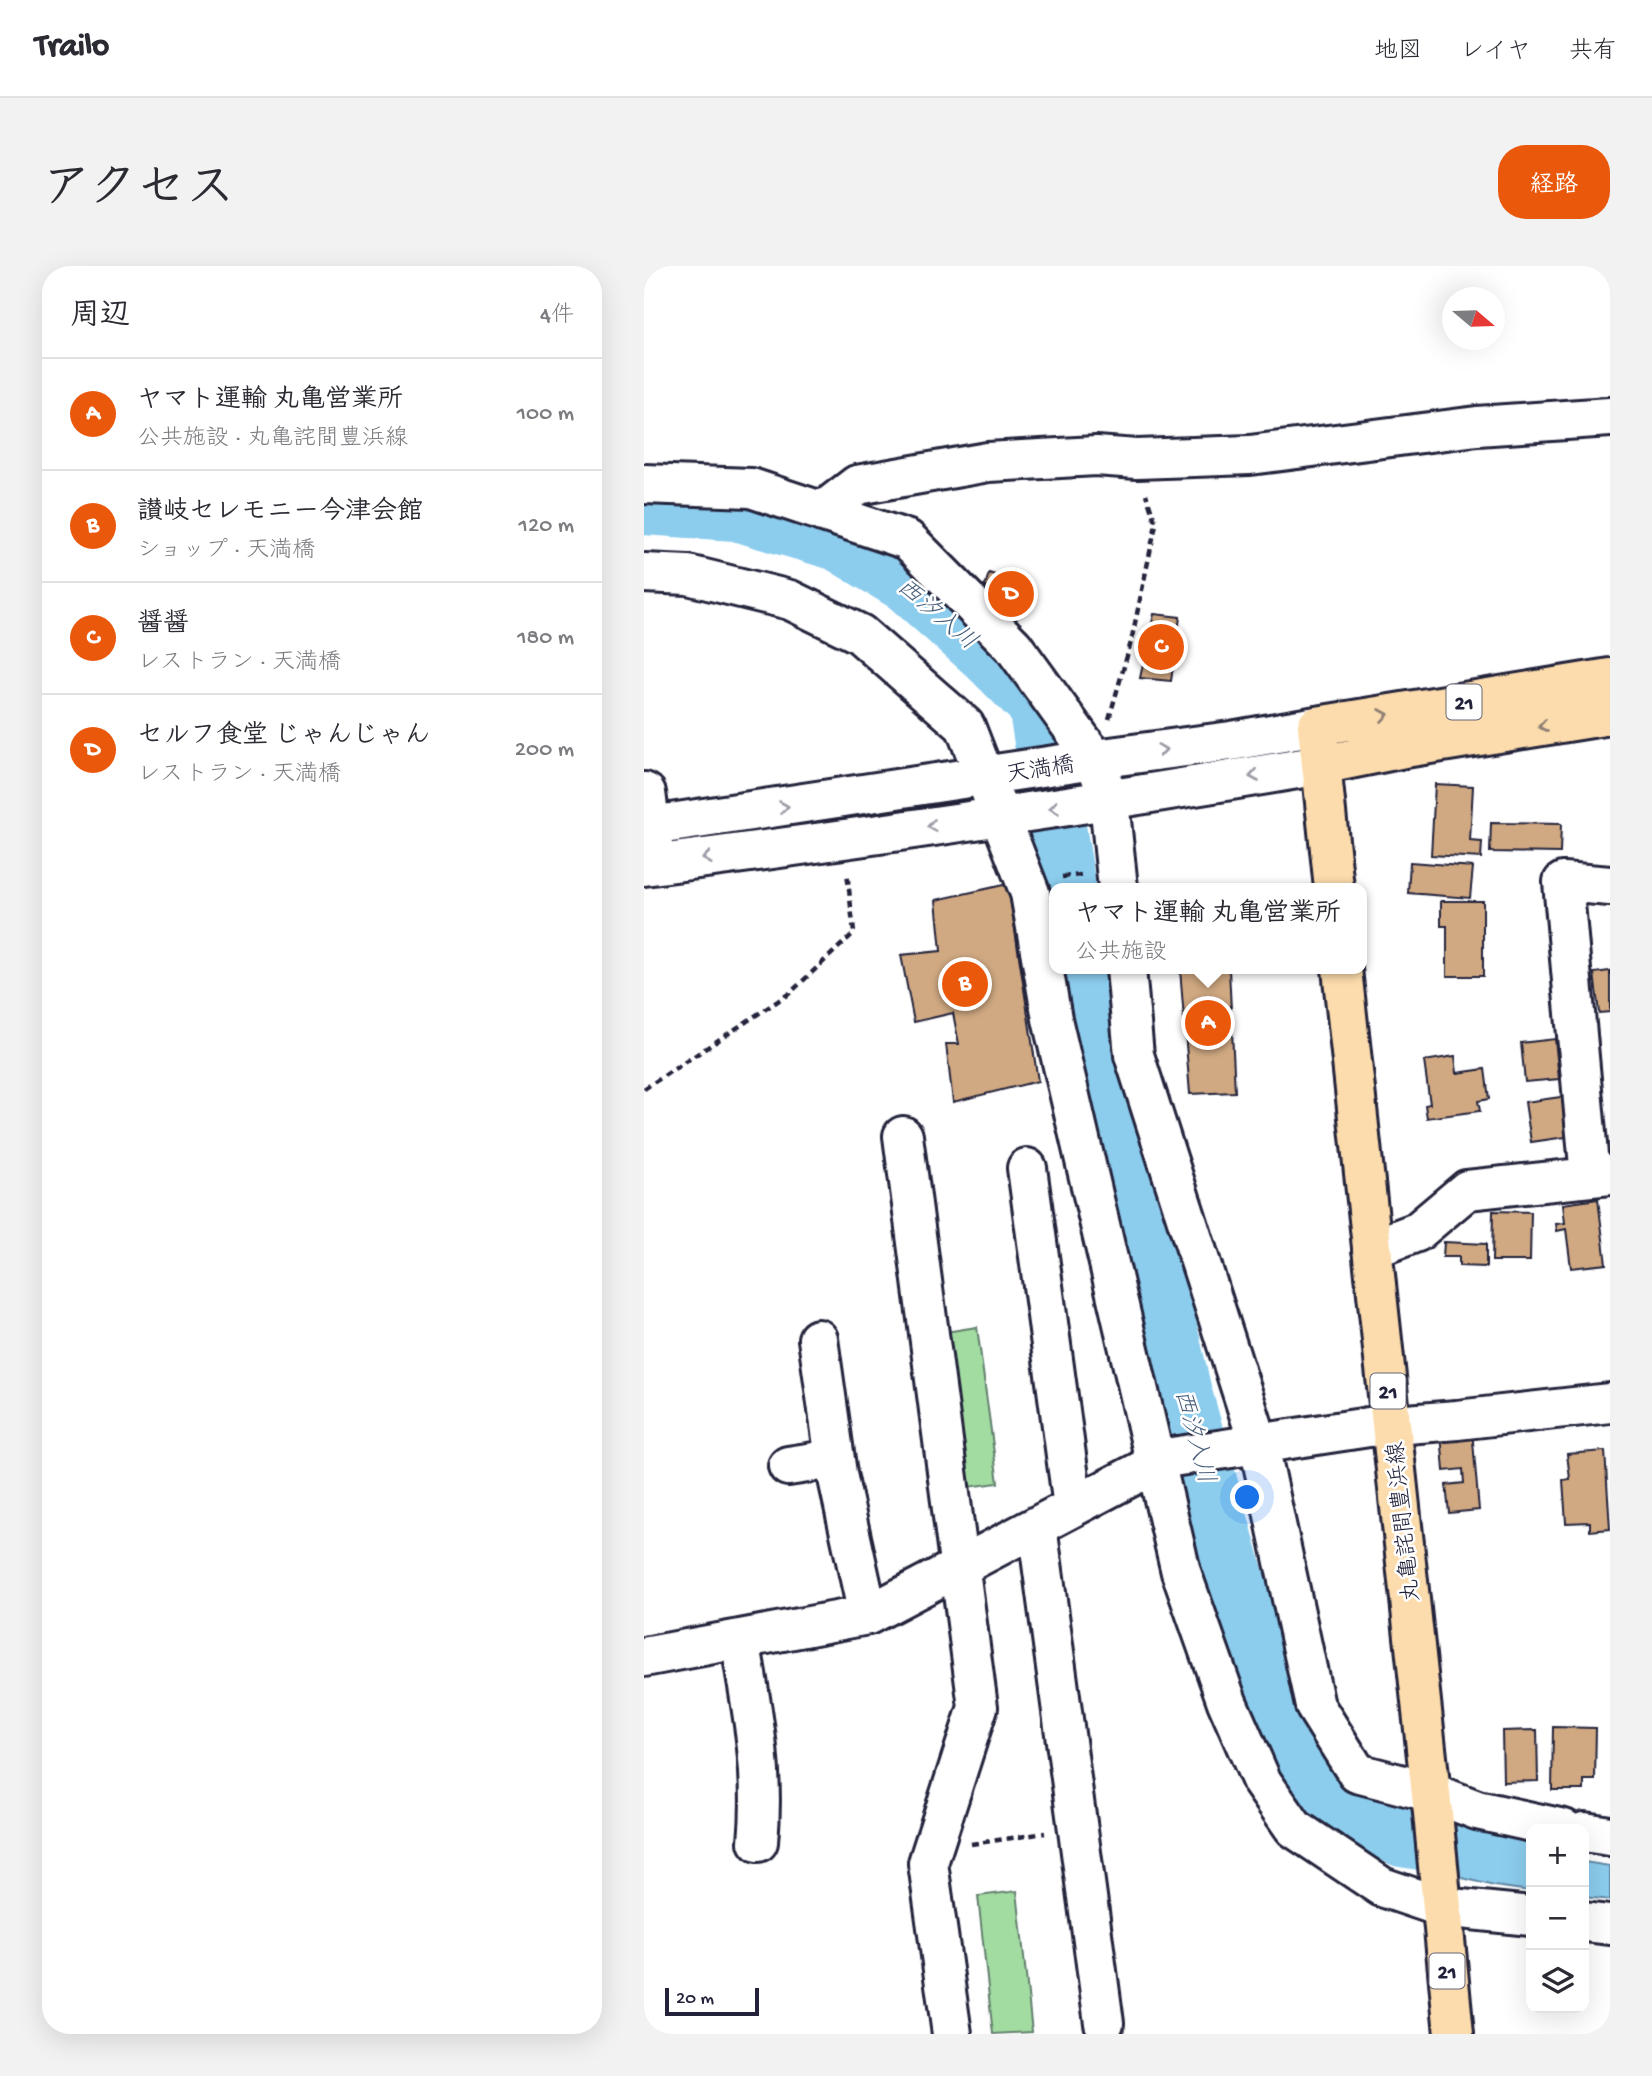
<!DOCTYPE html>
<html lang="ja">
<meta charset="utf-8">
<style>
body{margin:0;font-family:"Gochi Hand","Klee One",sans-serif;background:#f2f2f3;color:#2b2b33}
.controls{position:absolute;right:21px;bottom:21px;display:grid;overflow:hidden;border-radius:14px;box-shadow:0 7px 28px #0002}
.controls button{width:63px;height:63px;display:grid;place-items:center;padding:0;border:0;border-bottom:2px solid #e1e1e2;background:#fff;color:#2b2b33;font:35px sans-serif}
.compass{position:absolute;left:798px;top:21px;width:63px;height:63px;border-radius:50%;background:#fff;box-shadow:0 7px 28px #0002;rotate:109deg}
.scale{position:absolute;left:21px;bottom:18px;width:94px;box-sizing:border-box;padding-left:7px;border:4px solid #22223b;border-top:0;font-size:19px;line-height:24px;white-space:nowrap;color:#22223b;-webkit-text-stroke:5px #fff;paint-order:stroke}
.you{position:absolute;left:604px;top:1232px;width:24px;height:24px;margin:-18px;border:5px solid #fff;border-radius:50%;background:#1a73e8;box-shadow:0 0 0 10px #1a73e833}
.badge{display:grid;place-items:center;width:46px;height:46px;border-radius:50%;background:#ea580c;color:#fff;font-size:23px;font-weight:700}
.pin{position:absolute;translate:-50% -50%;border:4px solid #fff;box-shadow:0 2px 7px #0006}
.popup{position:absolute;left:405px;top:617px;width:318px;height:91px;box-sizing:border-box;display:grid;place-content:center;border-radius:14px;background:#fff;filter:drop-shadow(0 2px 5px #0005);font-size:23px;white-space:nowrap;color:#7c7c81}
.popup b{font-size:26px;color:#2b2b33}
.popup::after{content:'';position:absolute;left:50%;top:100%;margin-left:-14px;border:14px solid transparent;border-top-color:#fff}
.list{margin:0;padding:0;list-style:none}
h2{display:flex;justify-content:space-between;align-items:center;height:91px;margin:0;padding:0 28px;font-size:30px}
h2 small{font-size:23px;font-weight:400;color:#7c7c81}
.list li{display:grid;grid-template-columns:46px 1fr auto;gap:21px;align-items:center;box-sizing:border-box;height:112px;padding:0 28px;border-top:2px solid #e1e1e2}
.list b{display:block;font-size:26px;white-space:nowrap}
.list p{margin:0;font-size:23px;white-space:nowrap;color:#7c7c81}
.list em{font-size:23px;font-style:normal;color:#7c7c81}
.icon{flex:none;width:38px;height:38px;fill:none;stroke:currentColor;stroke-width:2;stroke-linecap:round;stroke-linejoin:round}
.map{position:relative;flex:none;width:966px;height:1768px;overflow:hidden;border-radius:28px}
header{display:flex;align-items:center;gap:42px;box-sizing:border-box;height:98px;padding:0 35px;background:#fff;border-bottom:2px solid #e1e1e2}
header strong{font-size:33px}
nav{display:flex;gap:38px;margin-inline-start:auto;font-size:24px}
.intro{display:flex;align-items:center;justify-content:space-between;box-sizing:border-box;height:168px;padding:0 42px}
h1{margin:0;font-size:49px}
.button{padding:18px 32px;border-radius:28px;background:#ea580c;color:#fff;font-size:24px;font-weight:700}
main{display:flex;gap:42px;padding:0 42px}
aside{flex:1;background:#fff;border-radius:28px;box-shadow:0 7px 28px #0002}
.map>svg:first-child{display:block}
.green{fill:#a2dca1;stroke:#627f6e;stroke-width:2}
.water{fill:#8ccdee;stroke:#6289a6;stroke-width:2}
.lines{fill:none;stroke-linecap:round;stroke-linejoin:round}
.shore{stroke:#4c6683;stroke-width:2}
.river{stroke:#8ccdee;stroke-width:58}
.building{fill:#d0a982;stroke:#22223b;stroke-width:2}
.minor-casing{stroke:#22223b;stroke-width:44}
.major-casing{stroke:#22223b;stroke-width:44}
.path{stroke:#22223b;stroke-width:4.5;stroke-dasharray:7 5;stroke-linecap:butt}
.minor{stroke:#fff;stroke-width:38}
.major{stroke:#fcdcac;stroke-width:38}
.oneway{stroke:#8f7f74}
.oneway2{stroke:#9c9ca7}
.labels{text-anchor:middle;stroke-width:5;stroke-linejoin:round;paint-order:stroke}
.shield{fill:#fff;stroke:#646476;stroke-width:2}
.shield-label{font-size:21px;font-weight:bold;fill:#22223b}
.street-label{font-size:23px;fill:#22223b;stroke:#fff}
.water-label{font-size:24px;font-style:italic;fill:#475e7a;stroke:#fff}
</style>
<header>
<strong>Trailo</strong>
<nav><a>地図</a><a>レイヤ</a><a>共有</a></nav>
</header>
<div class="intro"><h1>アクセス</h1><a class="button">経路</a></div>
<main>
<aside>
<h2>周辺<small>4件</small></h2>
<ul class="list">
<li><span class="badge">A</span><div><b>ヤマト運輸 丸亀営業所</b><p>公共施設 · 丸亀詫間豊浜線</p></div><em>100 m</em></li>
<li><span class="badge">B</span><div><b>讃岐セレモニー今津会館</b><p>ショップ · 天満橋</p></div><em>120 m</em></li>
<li><span class="badge">C</span><div><b>醤醤</b><p>レストラン · 天満橋</p></div><em>180 m</em></li>
<li><span class="badge">D</span><div><b>セルフ食堂 じゃんじゃん</b><p>レストラン · 天満橋</p></div><em>200 m</em></li>
</ul>
</aside>
<div class="map">
<svg width="966" height="1768" viewBox="0 0 966 1768">
<rect width="100%" height="100%" fill="#fff"/>
<filter id="ink" filterUnits="userSpaceOnUse"><feTurbulence type="fractalNoise" baseFrequency=".0143" numOctaves="2"/><feDisplacementMap in="SourceGraphic" scale="14" xChannelSelector="R" yChannelSelector="G"/><feConvolveMatrix kernelMatrix="1 2 1 2 8 2 1 2 1" color-interpolation-filters="sRGB"/></filter>
<g filter="url(#ink)">
<path class="green" d="M333 1061 354 1217 316 1222 295 1067Z
M373 1625 388 1766 349 1768 334 1630Z"/>
<path class="water" d="M733 1556 853 1583 887 1588V1625L850 1620 724 1588Z
M940 1596 966 1600V1634L940 1631Z"/>
<g class="lines">
<path class="shore" d="M770 1572 739 1565 733 1581 736 1584 772 1593
M813 1581 887 1595
M816 1604 851 1613 887 1618"/>
<path class="river" d="M0 240 92 246 194 276 263 318 342 388 393 439 423 622
M442 703 539 1127 634 1462 657 1506 698 1544 758 1572 887 1592"/>
</g>
<path class="building" d="M345 307 383 319 377 344 341 320Z
M510 348 536 351 527 415 496 412Z
M791 518 829 520 826 575 838 576 837 592 787 589Z
M847 557 917 558 916 587 846 586Z
M766 596 829 601 826 632 764 627Z
M364 618 394 815 309 836 302 778H315L309 747 270 756 257 689 297 685 292 634Z
M797 635H839V710H803V660H797Z
M536 703H585L591 826 546 828Z
M966 705V746L955 747 950 707Z
M911 773 915 813 881 816 877 777Z
M811 790 813 807 841 803 845 833 834 835 836 845 783 852 781 839 786 838 780 795Z
M924 830 929 870 887 876 881 836Z
M954 933 962 998 927 1002 922 963 913 965 912 958 921 957 919 938Z
M849 945 887 946 886 995H848Z
M800 976 842 978V1001L815 1000V991H799Z
M828 1164 835 1244 805 1247 802 1219 820 1217 819 1203 800 1205 797 1167Z
M961 1185 966 1263 946 1265V1256L922 1257 919 1214 926 1213 923 1188Z
M909 1461 952 1462 951 1514H940V1524H908Z
M893 1464 894 1515 859 1516 858 1465Z"/>
<g class="lines">
<g class="minor-casing">
<path id="minor" d="M0 218 107 222 264 274 369 380 451 493 465 535 474 622
M178 246 213 219 344 196 452 190 493 193 606 189 833 160 966 151
M0 307 44 309 146 334 216 368 321 460 386 627 408 753 537 1306 583 1436 618 1516 650 1562 738 1621 797 1641 887 1650
M0 526 2 527 10 586
M0 561 451 493 587 475 673 460
M0 600C226 571 452 537 677 499
M482 703 490 789 615 1179 671 1440 713 1507 786 1526 833 1544 920 1563
M259 870 334 1441 284 1597 308 1768
M383 902 429 1241
M946 911 919 616 966 620
M728 983 773 966 823 924 966 909
M174 1073 193 1208 224 1349
M144 1200 190 1193
M393 1260 460 1757
M96 1373C108 1444 121 1504 114 1576
M0 1391 224 1349 522 1192 725 1161 813 1154 966 1137
M940 1566 966 1570
M940 1656 966 1659"/>
</g>
<g class="major-casing">
<path id="major" d="M677 499 761 482 966 449
M690 622 673 460 966 412
M698 703 789 1547 810 1768"/>
</g>
<path class="path" d="M465 453 487 376 512 258 502 228
M418 611 437 609
M0 823 146 727 210 667 203 606
M327 1578 401 1567"/>
<use href="#minor" class="minor"/>
<use href="#major" class="major"/>
</g>
<defs><path id="oneway-chevron" d="M-2-3.5L2.5 0L-2 3.5" fill="none" stroke-width="1.6" stroke-linecap="round" stroke-linejoin="round" transform="scale(1.75)"/></defs>
<g class="oneway">
<use href="#oneway-chevron" transform="translate(740 449) rotate(-9)"/>
<use href="#oneway-chevron" transform="translate(899 460) rotate(171)"/>
</g>
<g class="oneway2">
<use href="#oneway-chevron" transform="translate(518 484) rotate(-7)"/>
<use href="#oneway-chevron" transform="translate(610 510) rotate(170)"/>
<use href="#oneway-chevron" transform="translate(140 541) rotate(-8)"/>
<use href="#oneway-chevron" transform="translate(410 542) rotate(172)"/>
<use href="#oneway-chevron" transform="translate(288 560) rotate(171)"/>
<use href="#oneway-chevron" transform="translate(63 592) rotate(173)"/>
</g>
</g>
<g class="labels">
<g class="shield">
<rect x="802.5" y="418.5" width="35" height="35" rx="5"/>
<rect x="726.5" y="1107.5" width="35" height="35" rx="5"/>
<rect x="785.5" y="1687.5" width="35" height="35" rx="5"/>
</g>
<g class="shield-label">
<text x="820" y="443">21</text>
<text x="744" y="1132">21</text>
<text x="803" y="1712">21</text>
</g>
<g class="street-label">
<text transform="translate(396 502) rotate(-9)" y="8">天満橋</text>
<text transform="translate(758 1256) rotate(-96)" y="8">丸亀詫間豊浜線</text>
</g>
<g class="water-label">
<text transform="translate(294 347) rotate(40)" y="8">西汐入川</text>
<text transform="translate(552 1170) rotate(75)" y="8">西汐入川</text>
</g>
</g>
</svg>
<div class="controls">
<button>+</button>
<button>−</button>
<button><svg class="icon" aria-label="layers" viewBox="0 0 24 24"><path d="M12 4l9 5-9 5-9-5zM3 14l9 5 9-5"/></svg></button>
</div>
<svg class="compass" viewBox="-18 -18 36 36"><path d="M0-13l5 13h-10z" fill="#e53935"/><path d="M0 13l5-13h-10z" fill="#7c7c81"/></svg>
<div class="scale">20 m</div>
<div class="you"></div>
<div class="pin badge" style="left:564px;top:757px">A</div>
<div class="popup"><b>ヤマト運輸 丸亀営業所</b>公共施設</div>
<div class="pin badge" style="left:321px;top:718px">B</div>
<div class="pin badge" style="left:517px;top:381px">C</div>
<div class="pin badge" style="left:367px;top:328px">D</div>
</div>
</main>
